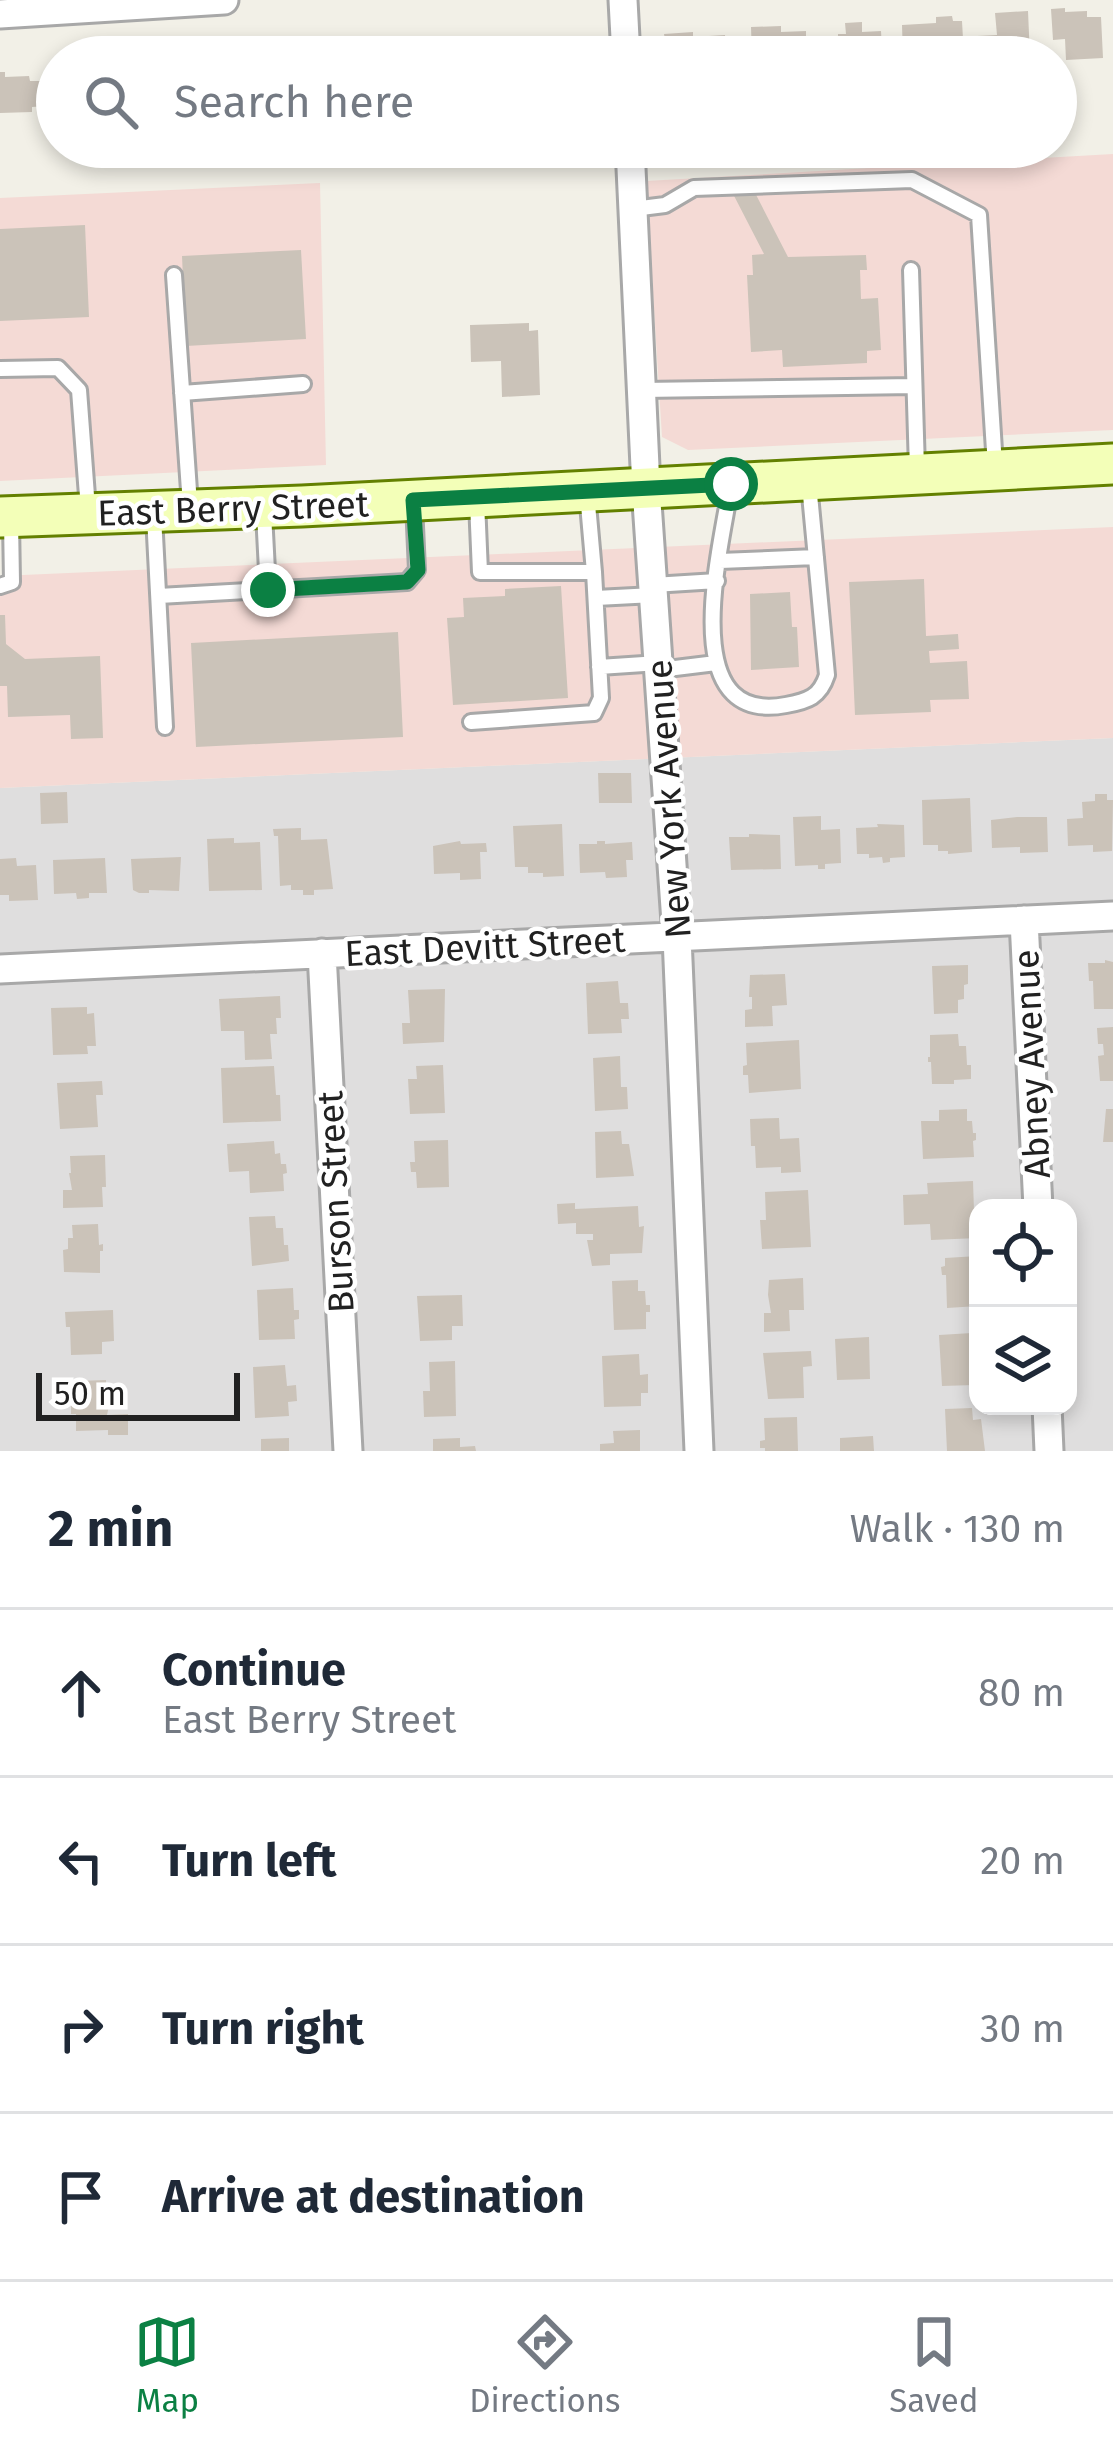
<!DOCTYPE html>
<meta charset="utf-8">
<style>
body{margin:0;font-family:"Fira Sans",sans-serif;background:#f2f2f3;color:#1f2937}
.controls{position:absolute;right:36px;bottom:36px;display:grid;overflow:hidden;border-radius:24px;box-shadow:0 6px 18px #0003}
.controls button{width:108px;height:108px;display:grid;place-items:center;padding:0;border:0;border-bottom:3px solid #e0e1e3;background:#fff;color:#1f2937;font:60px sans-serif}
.scale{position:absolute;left:36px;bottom:30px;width:204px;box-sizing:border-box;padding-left:12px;border:6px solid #212121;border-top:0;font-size:33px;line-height:42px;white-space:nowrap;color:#212121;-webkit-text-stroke:9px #fff;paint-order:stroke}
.stop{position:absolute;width:36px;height:36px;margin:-27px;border:9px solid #0b8043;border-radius:50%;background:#fff}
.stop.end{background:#0b8043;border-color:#fff;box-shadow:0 3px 12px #0008}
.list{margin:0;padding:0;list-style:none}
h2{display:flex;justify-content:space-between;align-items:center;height:156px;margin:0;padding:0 48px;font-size:51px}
h2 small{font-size:39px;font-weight:400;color:#747a83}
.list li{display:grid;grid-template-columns:78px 1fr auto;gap:36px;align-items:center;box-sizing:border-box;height:168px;padding:0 48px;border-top:3px solid #e0e1e3}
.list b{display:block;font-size:45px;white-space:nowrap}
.list p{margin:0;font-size:39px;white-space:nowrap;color:#747a83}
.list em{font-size:39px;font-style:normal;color:#747a83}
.icon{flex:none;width:66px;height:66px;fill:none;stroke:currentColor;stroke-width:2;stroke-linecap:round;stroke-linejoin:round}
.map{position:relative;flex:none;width:1113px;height:1451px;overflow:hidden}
.search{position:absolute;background:#fff;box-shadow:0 6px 18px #0003;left:36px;right:36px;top:36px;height:132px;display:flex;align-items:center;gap:30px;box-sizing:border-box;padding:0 42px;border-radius:66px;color:#747a83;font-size:45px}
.sheet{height:828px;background:#fff}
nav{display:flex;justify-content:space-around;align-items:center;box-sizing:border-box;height:168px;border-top:3px solid #e0e1e3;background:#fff;font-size:33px;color:#747a83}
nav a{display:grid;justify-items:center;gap:6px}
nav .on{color:#0b8043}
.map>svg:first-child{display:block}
.residential{fill:#dfdede;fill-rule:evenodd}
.commercial{fill:#f4dad5}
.building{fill:#cbc3b9}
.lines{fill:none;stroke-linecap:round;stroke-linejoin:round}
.lane-casing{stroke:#a8a8a8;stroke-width:20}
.street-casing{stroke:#a8a8a8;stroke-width:33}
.secondary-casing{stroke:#638000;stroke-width:45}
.lane{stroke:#fff;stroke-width:14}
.street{stroke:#fff;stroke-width:27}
.secondary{stroke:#f3ffb8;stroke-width:39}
.route{stroke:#0b8043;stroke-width:15}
.labels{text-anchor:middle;stroke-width:9;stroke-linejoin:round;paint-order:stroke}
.street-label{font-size:36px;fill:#212121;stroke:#fff}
</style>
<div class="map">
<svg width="1113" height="1451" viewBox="0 0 1113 1451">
<rect width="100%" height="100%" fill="#f2f0e7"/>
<path class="residential" d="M1113 738V1451H0V788ZM978 1208H1068V1406H978Z"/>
<path class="commercial" d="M1113 154V430L688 450 662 437 646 181Z
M320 183 326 465 0 481V198Z
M1113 527V738L0 788V576Z"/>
<path class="building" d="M1065 8V12L1087 11V17H1101L1103 58 1066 60 1065 39 1053 40 1051 9Z
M1028 11 1030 57H978L977 36 997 35 995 13Z
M952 16 953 21H962L964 57H903L902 25 936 23V17Z
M862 22V32L881 31 882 50H879V57H830L829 51H838V34H846L845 23Z
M781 26V32L806 31V57H752L751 27Z
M693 32V37L725 35 726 57H668L664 34Z
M574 37 575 57H542L541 39Z
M461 45 462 51 491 49V57H445L444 46Z
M362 51H385V57H362Z
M0 72H5V77L29 76 30 81H45L46 106 32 107V112L0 113Z
M752 187 788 257 866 255 867 270H860L861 299 878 298 881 350 867 351V363L783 367 782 350 751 352 747 275H753L752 255 764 254 730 188Z
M85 225 89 317 0 321V229Z
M301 250 306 339 186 346 182 256Z
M529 323V331L538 330 540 395 502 397 501 361 471 362 470 325Z
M924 579 926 636 958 634 959 649 929 651 930 663 967 661 969 699 930 700 931 712 855 715 849 582Z
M561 586 568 698 453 705 447 618 464 617 463 598 505 596V589Z
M790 592 792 627H797L799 667 751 670 750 594Z
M0 615H5L6 644 25 659 100 656 103 738 71 739 70 715 8 717 7 686H0Z
M398 632 403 737 196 747 191 643Z
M598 773H631L632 803H599Z
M67 792 68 823 41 824 40 793Z
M1095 794H1107V800H1113L1112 851 1093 852V845L1068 846 1067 819 1083 818 1082 802 1095 801Z
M970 798 972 852 948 854V851H938V845H923L922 800Z
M821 816V830L840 829 841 863 825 864V869H818V865L795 866 793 817Z
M1017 817H1047L1048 852 1020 853V847L992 848 991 820Z
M562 824 564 876 543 877V873H528V867H515L513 826Z
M877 824 904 825 905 857 890 858V862L883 863 882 857 869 858V854H857L856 828 878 827Z
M301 828V840L327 839 333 889 314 890V895H303V890H291V885L280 886 278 836H274L273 829Z
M749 834 780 835 781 869 731 870 729 837H749Z
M234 838V843L260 842 262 890 209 891 207 839Z
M460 841 461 844 486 843 487 852H480L481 879 460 880V873L434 874 433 846Z
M597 841H605V844L632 842 633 860H626L627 877 606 878 605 872 580 873 579 844H597Z
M181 857 179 891 149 890V893H139L133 890 131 859Z
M16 858 17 866 36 865 38 900 9 901V895H0V859Z
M105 858 107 893H89V898L77 899 76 893 54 894 53 860Z
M1105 960 1113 962V1009H1094L1093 981H1089L1088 963H1105Z
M968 965V984L964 985V999L958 1000V1013L934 1014 932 966Z
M785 974 787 1005 772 1006 773 1026 745 1027V1010L752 1009V997H749L750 975Z
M618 981 620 1003H628L629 1019H621L622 1033 588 1034 586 983Z
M445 989 444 1042 403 1044 402 1023H410L408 990Z
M280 996 281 1018H276L277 1034H270L272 1059 245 1060 244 1031H221L219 999Z
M87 1007V1014L94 1013 96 1046H87L88 1054 53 1055 51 1008Z
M1113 1027V1081H1100L1098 1056 1104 1055 1103 1044H1098L1097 1028Z
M958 1034 959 1046H966L967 1065H971V1079L954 1080V1084H932L931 1062H928V1057H930V1035Z
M799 1040 801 1089 749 1093 748 1075H743V1066L747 1065 746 1043Z
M620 1056 621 1087H627L628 1109 595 1111 593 1058Z
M443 1065 445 1113 410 1114 408 1079H417L416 1066Z
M274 1066 276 1095H280L281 1121 223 1123 221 1068Z
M102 1081 103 1095H96L98 1127 60 1129 57 1083Z
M967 1109V1121H972L973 1133H976V1140L973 1141 974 1157 923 1159 921 1121H939V1110Z
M1106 1109H1113V1142H1103Z
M779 1118 780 1139 799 1138 801 1172 781 1173V1167L756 1168 755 1146H751L750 1119Z
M621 1131 622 1144H629L634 1176 596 1178 595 1132Z
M448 1140 449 1187 417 1188 416 1172H411L410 1162H415L414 1141Z
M274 1141 275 1154 280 1153 281 1164H286L287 1173 283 1174 284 1191 250 1193 249 1171 229 1172 227 1144Z
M105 1155 106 1187H102L103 1207 63 1208V1190H72L69 1173H71L70 1156Z
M973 1181 974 1211H978V1238L931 1240 930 1224 904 1225 903 1195 928 1194 927 1183Z
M808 1190 811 1247 762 1249 760 1220H766L765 1192Z
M575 1203V1209L638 1206 639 1227 644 1226 642 1253 610 1254V1265L592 1266 587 1240H593V1234H576V1223L558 1224 557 1204Z
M275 1216 276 1228H283L284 1245H288L289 1261 252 1266 249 1217Z
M98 1224 99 1245 103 1244V1251H100V1273L64 1272 63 1250 68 1249V1238H73L72 1225Z
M978 1256V1306L947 1308 946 1275H942L941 1267 945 1266V1258Z
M803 1278 804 1310H789L790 1331 764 1332V1313H771L768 1295 769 1280Z
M638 1280V1291H645L646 1305H650V1312H646V1329L614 1330 612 1281Z
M293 1288 294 1310H299V1319L294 1320 295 1339 259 1340 257 1290Z
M462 1295 463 1326H452V1340L420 1341 417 1296Z
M113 1310 114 1341 102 1342V1354L71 1355 70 1327H66L65 1312Z
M972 1333 973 1354H978V1371H974V1385L942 1386 939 1335Z
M869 1337 870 1379 837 1380 835 1339Z
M811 1351 812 1366 803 1367 804 1398 768 1399 763 1353Z
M639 1354 640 1375 648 1374V1393H641V1406L604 1407 602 1356Z
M455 1361 456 1416 424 1417 423 1391H430L429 1362Z
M285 1365 287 1386 296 1385 297 1401 288 1402 289 1416 255 1418 253 1367Z
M106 1380V1401H110L107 1415 128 1414V1435H108V1430L76 1431V1414H71V1406H74L73 1394H79L78 1381Z
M972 1408 973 1420 981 1419 985 1451H947L945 1409Z
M797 1417 798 1451H765V1448H760V1441L765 1440 764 1418Z
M640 1430V1451H600V1444L614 1443 613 1431Z
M873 1436 874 1451H840V1438Z
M289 1438V1451H261V1439Z
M460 1438V1447L475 1446 476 1451H433V1439Z"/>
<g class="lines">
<g class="lane-casing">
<path id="lane" d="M633 209 665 205 694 188 912 180 979 215 995 466
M911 270 917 469
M174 275 190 505
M0 369 58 368 79 390 88 509
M642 390 914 386
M182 393 303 384
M730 489C721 549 674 726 786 705 808 701 820 697 827 675L809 484
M587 493 594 572
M264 513 268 590
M154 516 165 727
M720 561 816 557
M653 585 717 581
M0 586 12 582 11 521
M159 596 407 582 417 570 414 504
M596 598 654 595
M599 667 659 663
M659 670 716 663
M471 722 594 713 601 698 594 572H480L477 502"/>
</g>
<g class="street-casing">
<path id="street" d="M623 0 626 57
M0 14 224 0
M630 147 646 488 677 937 699 1451
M1024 920 1038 1208
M322 953 348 1451
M0 969 1113 916
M1047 1406 1049 1451"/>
</g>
<g class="secondary-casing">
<path id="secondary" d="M0 517 302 506 1113 464"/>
</g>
<use href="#lane" class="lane"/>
<use href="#street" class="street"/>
<use href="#secondary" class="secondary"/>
</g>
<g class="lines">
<path class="route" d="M268 590 407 582 418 570 413 500 731 484"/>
</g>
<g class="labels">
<g class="street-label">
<text transform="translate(233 508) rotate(-2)" y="13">East Berry Street</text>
<text transform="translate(668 799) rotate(-94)" y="13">New York Avenue</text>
<text transform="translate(485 946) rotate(-3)" y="13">East Devitt Street</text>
<text transform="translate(1031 1064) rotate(-93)" y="13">Abney Avenue</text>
<text transform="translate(335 1202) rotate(-93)" y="13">Burson Street</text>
</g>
</g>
</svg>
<div class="controls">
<button><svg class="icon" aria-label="locate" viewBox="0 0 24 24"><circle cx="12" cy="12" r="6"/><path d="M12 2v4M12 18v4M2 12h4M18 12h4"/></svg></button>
<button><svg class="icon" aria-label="layers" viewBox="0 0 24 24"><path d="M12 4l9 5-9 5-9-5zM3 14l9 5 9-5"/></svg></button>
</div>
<div class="scale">50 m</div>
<div class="stop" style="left:731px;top:484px"></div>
<div class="stop end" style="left:268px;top:590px"></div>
<div class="search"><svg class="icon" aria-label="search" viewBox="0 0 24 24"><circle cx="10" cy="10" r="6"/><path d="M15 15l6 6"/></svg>Search here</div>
</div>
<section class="sheet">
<h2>2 min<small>Walk · 130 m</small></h2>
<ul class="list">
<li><svg class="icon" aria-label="ahead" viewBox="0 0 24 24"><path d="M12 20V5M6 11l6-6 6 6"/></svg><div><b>Continue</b><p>East Berry Street</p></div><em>80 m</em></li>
<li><svg class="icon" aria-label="left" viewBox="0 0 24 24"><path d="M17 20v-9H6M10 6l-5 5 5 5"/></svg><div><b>Turn left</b></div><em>20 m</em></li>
<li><svg class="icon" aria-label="right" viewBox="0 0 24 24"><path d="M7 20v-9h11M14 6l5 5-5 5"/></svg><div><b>Turn right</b></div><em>30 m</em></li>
<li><svg class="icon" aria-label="arrive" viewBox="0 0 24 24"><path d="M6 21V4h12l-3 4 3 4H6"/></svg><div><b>Arrive at destination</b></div></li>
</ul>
</section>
<nav>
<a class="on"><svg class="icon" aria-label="map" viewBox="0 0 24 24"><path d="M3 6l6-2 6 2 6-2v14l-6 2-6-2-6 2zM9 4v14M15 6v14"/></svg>Map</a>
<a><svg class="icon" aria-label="directions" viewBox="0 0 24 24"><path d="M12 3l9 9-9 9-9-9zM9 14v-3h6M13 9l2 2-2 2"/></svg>Directions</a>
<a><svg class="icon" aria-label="saved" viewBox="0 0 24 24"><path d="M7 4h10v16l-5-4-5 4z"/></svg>Saved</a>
</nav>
